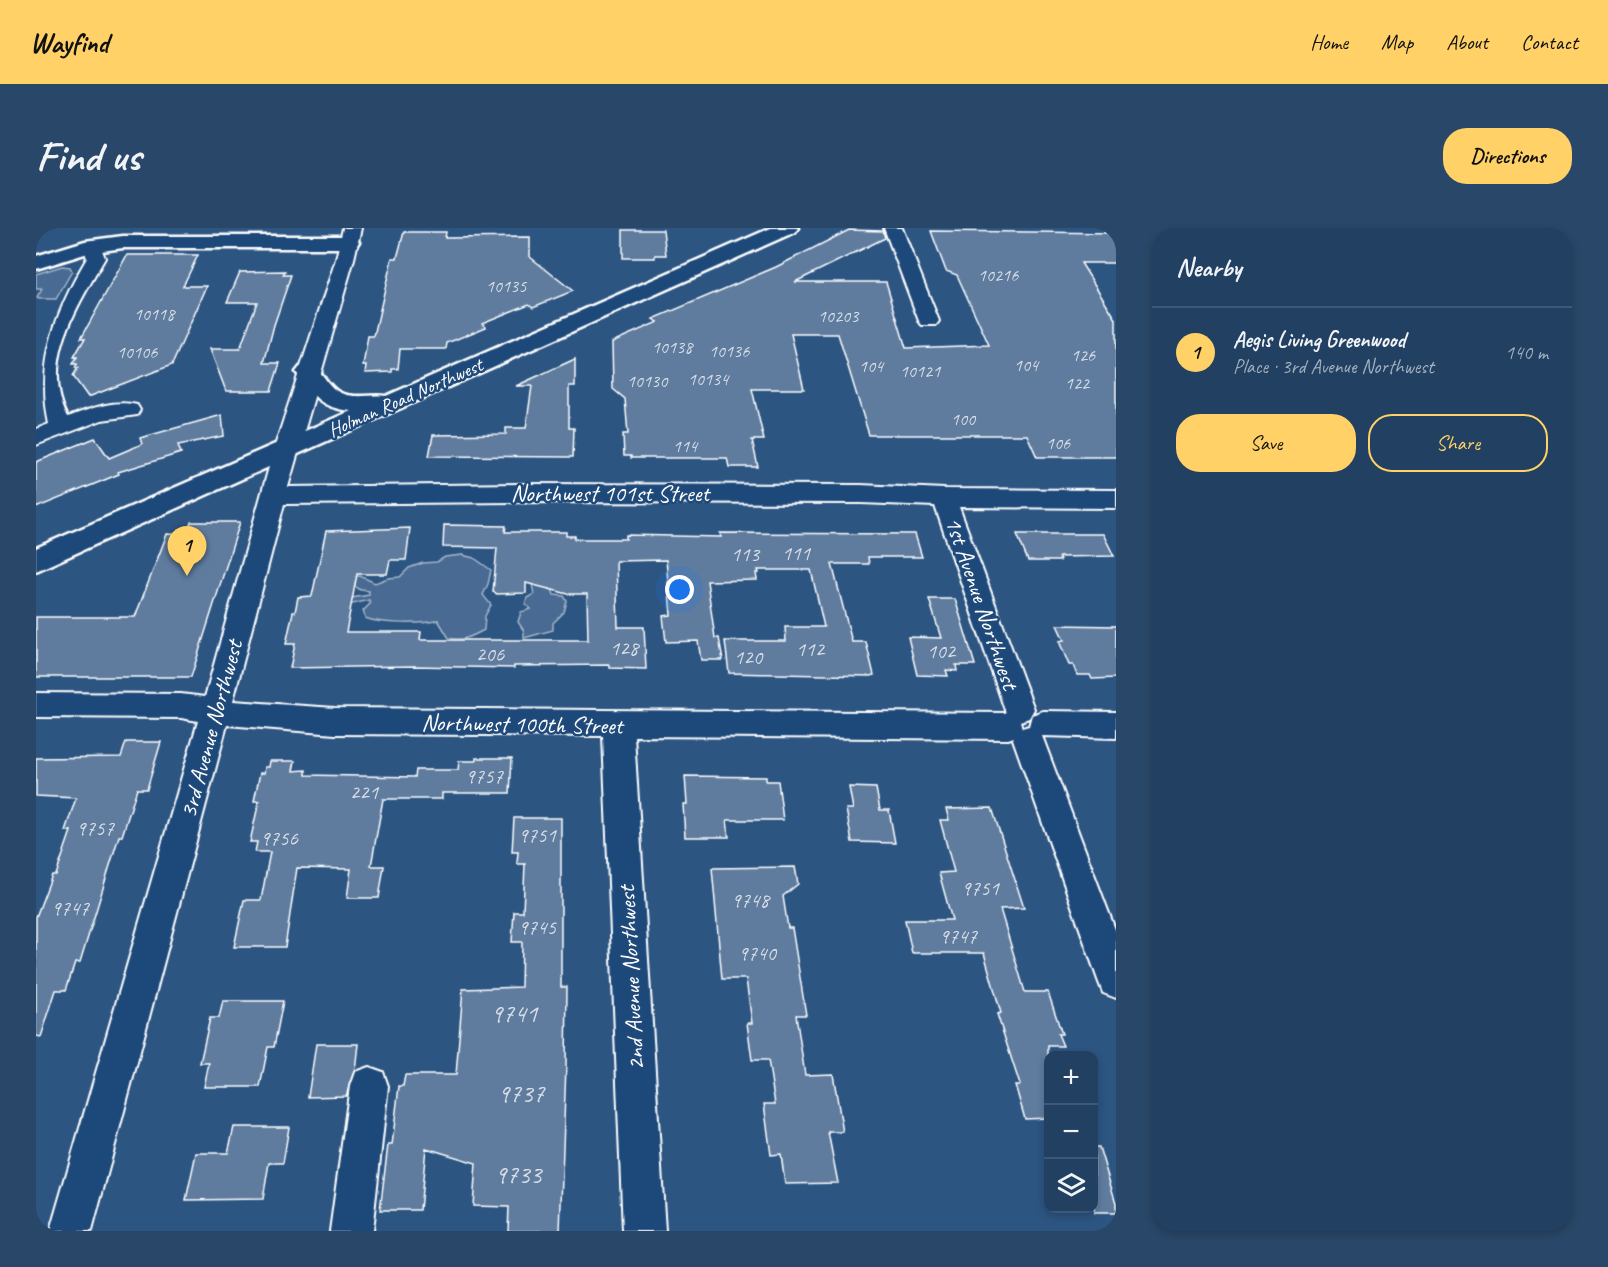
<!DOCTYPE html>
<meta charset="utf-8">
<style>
body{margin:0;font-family:Caveat,sans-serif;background:#294768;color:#f1f3f6}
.controls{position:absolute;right:18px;bottom:18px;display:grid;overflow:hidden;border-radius:12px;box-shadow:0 3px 9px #0003}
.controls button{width:54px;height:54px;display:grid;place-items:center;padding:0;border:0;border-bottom:2px solid #3e5977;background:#214062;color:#f1f3f6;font:30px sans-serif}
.you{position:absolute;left:644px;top:362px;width:21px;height:21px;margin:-15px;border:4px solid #fff;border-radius:50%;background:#1a73e8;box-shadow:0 0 0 9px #1a73e833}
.badge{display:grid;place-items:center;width:39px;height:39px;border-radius:50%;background:#ffd166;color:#111;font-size:20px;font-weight:700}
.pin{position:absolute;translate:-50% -50px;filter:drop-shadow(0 2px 3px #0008)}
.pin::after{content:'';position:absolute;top:32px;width:21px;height:18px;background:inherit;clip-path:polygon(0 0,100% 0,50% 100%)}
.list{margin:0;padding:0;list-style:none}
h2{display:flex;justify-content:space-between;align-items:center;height:78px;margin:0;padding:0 24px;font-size:26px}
h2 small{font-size:20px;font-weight:400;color:#a2afbe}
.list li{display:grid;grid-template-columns:39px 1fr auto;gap:18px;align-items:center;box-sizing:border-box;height:90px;padding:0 24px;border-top:2px solid #3e5977}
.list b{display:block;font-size:22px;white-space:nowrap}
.list p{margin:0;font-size:20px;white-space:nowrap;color:#a2afbe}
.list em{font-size:20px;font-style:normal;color:#a2afbe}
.actions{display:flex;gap:12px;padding:18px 24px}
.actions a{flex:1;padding:14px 0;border:2px solid #ffd166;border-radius:24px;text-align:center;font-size:21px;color:#ffd166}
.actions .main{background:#ffd166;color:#111}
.icon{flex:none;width:33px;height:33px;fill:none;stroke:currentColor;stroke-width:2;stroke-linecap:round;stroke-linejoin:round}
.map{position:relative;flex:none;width:1080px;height:1003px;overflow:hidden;border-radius:24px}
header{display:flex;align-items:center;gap:36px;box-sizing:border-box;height:84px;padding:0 30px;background:#ffd166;color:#111}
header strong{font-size:28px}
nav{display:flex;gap:33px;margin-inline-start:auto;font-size:21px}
.intro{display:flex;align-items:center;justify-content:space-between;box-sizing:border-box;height:144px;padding:0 36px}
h1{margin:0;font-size:42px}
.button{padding:15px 27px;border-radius:24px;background:#ffd166;color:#111;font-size:21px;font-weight:700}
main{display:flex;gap:36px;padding:0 36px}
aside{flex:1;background:#214062;border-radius:24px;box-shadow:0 3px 9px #0003}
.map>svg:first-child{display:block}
.green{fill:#486b92;stroke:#a4b5c8;stroke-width:1.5}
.building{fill:#5e7c9f;stroke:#fff;stroke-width:1.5}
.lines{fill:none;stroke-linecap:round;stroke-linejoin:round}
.minor-casing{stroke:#fff;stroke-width:4}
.major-casing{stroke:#fff;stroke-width:5}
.minor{fill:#1f4a7a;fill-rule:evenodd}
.major{fill:#1f4a7a;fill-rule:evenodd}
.labels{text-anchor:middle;stroke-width:5;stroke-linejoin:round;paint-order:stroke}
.far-number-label{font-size:18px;fill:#d7dee7}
.far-street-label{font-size:20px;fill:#fff;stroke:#1f4a7a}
.number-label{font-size:21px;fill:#d7dee7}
.street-label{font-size:24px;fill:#fff;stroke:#1f4a7a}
.near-number-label{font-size:26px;fill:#d7dee7}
</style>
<header>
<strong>Wayfind</strong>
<nav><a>Home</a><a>Map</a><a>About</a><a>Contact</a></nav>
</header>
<div class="intro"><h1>Find us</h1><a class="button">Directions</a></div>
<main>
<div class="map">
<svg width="1080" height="1003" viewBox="0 0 1080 1003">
<rect width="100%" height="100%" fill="#2c5582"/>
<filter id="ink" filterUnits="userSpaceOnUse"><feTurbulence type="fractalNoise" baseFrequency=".0167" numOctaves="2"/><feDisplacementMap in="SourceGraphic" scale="12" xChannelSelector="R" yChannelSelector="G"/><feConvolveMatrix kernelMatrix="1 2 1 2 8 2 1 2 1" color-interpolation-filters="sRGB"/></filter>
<g filter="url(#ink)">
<path class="green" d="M26 38 34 39 36 43 20 71H3L1 70 6 61H0V46Z
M426 327 438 330 455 342 452 356 447 367 455 377 449 388 448 402C435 409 427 413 413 410L402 392C386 397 344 396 329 390L327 383 334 376 333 372 313 377 316 370 333 367V363L325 362 313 355 314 349 324 348 339 355 352 350 364 349 373 340 387 335 401 334 409 329Z
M495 351 516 361 518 367 528 368 531 373 528 384 517 395V402L488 410V403L482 394 485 384 495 381 489 376 491 370 498 366Z"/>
<path class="building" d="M587 2H627L630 27H619V30H587Z
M813 2 847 3 849 10 759 54H850L870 120 953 117 921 47 910 43 895 3 1080 5V35H1045L1080 91V229H1001L991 207H833L802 106H755L768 161H716L728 212H716L722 239H693L691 230H595V228H588L587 206H592L589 171 577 161 576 114 622 94 617 91 740 39Z
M368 4H410L409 10 494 9V29L537 63 497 79 493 76 446 95 450 99 411 115 410 121H364L362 141H356V144L329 145 330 138H327L332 108H338L356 30H361Z
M91 27H162L147 58H171L136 137 52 169 37 148 42 140H39L41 136H37L41 129H38L49 110H45Z
M249 43 247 47H255L238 97 228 135H244L235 163H190L174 121H204L221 74H191L204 44Z
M539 131V158H533V200H538L537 229 393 228 397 207 470 206V200H490L496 158H480Z
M186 187 188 208 142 217 145 225 82 244 83 246 0 280V234L59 210 73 230 106 216 104 210Z
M155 294H204L155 449H0V389H99L131 306 150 307Z
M408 297 470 298 469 304H530V308H539V311H590V307L685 309 684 305 879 306 886 329H832L833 336H796L816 414H830L838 447 834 448 693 445 689 413H750L749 399H788L775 342H722L723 345H720L721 352 671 353 679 410H683L687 432H665L662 413 630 414 627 388 635 387 630 332 580 333 582 399H608L610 441 574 440V437L478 438V440L378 438 254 440 259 416H250L257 384H259L262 369 276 368 290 303 374 300 370 332H354L351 346H321L310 404H385L384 412H552L551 366H532L490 355V365L461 366 457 364 461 320 407 319Z
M981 306H1067L1078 328 1023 329 1024 333H992Z
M893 371H919L939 437H920L921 443 910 442 912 448 881 447 872 409 905 410Z
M1021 397 1080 398V450L1056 451 1054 447H1041L1037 437H1033L1023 413 1028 412Z
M90 514H125L111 561H101L86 608H83L44 735H39L30 762H20L5 809 0 808V689L16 647H20L35 603H29L40 570 0 568V530L85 529Z
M440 530H476L474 565H406V571H347L335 638H348L343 670H311L315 641 261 640 249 719H198L208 672H225L234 624H219L221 614H214L223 573H218L224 545H228L229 539H233L234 533H259L257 543 270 542V547L379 549 380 542H422L423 533H440Z
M649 548 730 549V553H742L747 592H691L693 609H649L647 576H651Z
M813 559 840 560 844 582H853L859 615 816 614 810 581H817Z
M956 580 988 680 964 681 989 764H1012L1026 806H1022L1027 818H1012V890L989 891 979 857H984L961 786 965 785 948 725H876L869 692H916L903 645 918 644 904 592H913L910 581Z
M478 590H525V759H531L530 838 524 1003H472L473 979 437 978 440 935 390 920 384 982H344L352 917H356L363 858H367L369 847H420L427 761 485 759 486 714H476L478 684H487L489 636H481L482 624H476Z
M759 639 762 656 747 668 752 700H756L770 787H760L769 847 797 846 807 904H792L802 955 749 956 745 926 735 927 728 876H739L732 832H716L711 795H716L710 751H686L676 640Z
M187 773H247L238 819H232L224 859H168L173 835H164L174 790H183Z
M280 816H322L319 842 310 868 272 869Z
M198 899H253L247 935H233L227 971 150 972 160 925H192Z
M1058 919H1063L1080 975V985H1058Z"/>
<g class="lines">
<g class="minor-casing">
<path id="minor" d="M307 0H325L318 31 252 259 484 256 825 257 908 261 1080 262V280L923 279 998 481 993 490 984 493 986 500 993 498 996 487 1007 483 1080 484V510L1006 508 1080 704V770L1067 765 1062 752 977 511 978 509 972 511 598 508 629 1003H587L567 508 299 506 191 497 56 1003H14L162 493 145 490 0 489V465L145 466 169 469 238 221 300 31ZM484 274 825 275 899 278 970 485 299 480 197 473 248 276Z
M848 0H866L903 93 900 97H886L883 93Z
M56 12 63 14 69 30C43 76 3 134 32 189 53 181 78 171 101 177L104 182 101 187 66 192 0 217V201L13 196C0 135 20 82 51 30L47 18 49 14Z
M333 839 347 844 352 858 336 1003H294L314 858 319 844Z"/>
</g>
<g class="major-casing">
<path id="major" d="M735 0H762L759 4 0 343V320L315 183C285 180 276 168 260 144L264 139C285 133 286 153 301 163 315 172 334 166 350 168Z
M87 8H313L320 10 323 14 320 18 313 20H87L52 25 0 41V28L49 13Z"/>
</g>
<use href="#minor" class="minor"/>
<use href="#major" class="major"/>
</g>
</g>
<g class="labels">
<g class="far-number-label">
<text x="962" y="53">10216</text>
<text x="470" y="64">10135</text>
<text x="118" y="92">10118</text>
<text x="802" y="94">10203</text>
<text x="636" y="125">10138</text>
<text x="693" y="129">10136</text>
<text x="101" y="130">10106</text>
<text x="1047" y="133">126</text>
<text x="990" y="143">104</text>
<text x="835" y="144">104</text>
<text x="884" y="149">10121</text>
<text x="672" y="157">10134</text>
<text x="611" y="159">10130</text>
<text x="1041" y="161">122</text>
<text x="927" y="197">100</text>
<text x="1022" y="221">106</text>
<text x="649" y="224">114</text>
</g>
<g class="far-street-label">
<text transform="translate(369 169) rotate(-24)" y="7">Holman Road Northwest</text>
</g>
<g class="number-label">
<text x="760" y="332">111</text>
<text x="709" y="333">113</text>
<text x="588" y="427">128</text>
<text x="774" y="428">112</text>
<text x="905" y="430">102</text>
<text x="454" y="433">206</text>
<text x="712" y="436">120</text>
<text x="448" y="555">9757</text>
<text x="328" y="571">221</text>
<text x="59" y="607">9757</text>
<text x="501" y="614">9751</text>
<text x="243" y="617">9756</text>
<text x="944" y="667">9751</text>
<text x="714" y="679">9748</text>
<text x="34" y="687">9747</text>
<text x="501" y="706">9745</text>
<text x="922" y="715">9747</text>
<text x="721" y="732">9740</text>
</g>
<g class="street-label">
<text x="574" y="273">Northwest 101st Street</text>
<text transform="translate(946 375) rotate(71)" y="8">1st Avenue Northwest</text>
<text transform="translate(486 496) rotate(1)" y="8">Northwest 100th Street</text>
<text transform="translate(175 501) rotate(-75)" y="8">3rd Avenue Northwest</text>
<text transform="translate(595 750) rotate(-93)" y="8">2nd Avenue Northwest</text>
</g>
<g class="near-number-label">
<text x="478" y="794">9741</text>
<text x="485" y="874">9737</text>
<text x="482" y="955">9733</text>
</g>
</g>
</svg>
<div class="controls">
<button>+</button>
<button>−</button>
<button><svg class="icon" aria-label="layers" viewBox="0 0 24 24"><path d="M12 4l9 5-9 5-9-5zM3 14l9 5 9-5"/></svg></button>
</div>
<div class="you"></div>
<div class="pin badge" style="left:151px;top:348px">1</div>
</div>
<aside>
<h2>Nearby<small></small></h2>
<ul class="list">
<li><span class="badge">1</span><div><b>Aegis Living Greenwood</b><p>Place · 3rd Avenue Northwest</p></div><em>140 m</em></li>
</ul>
<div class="actions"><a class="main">Save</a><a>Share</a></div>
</aside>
</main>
